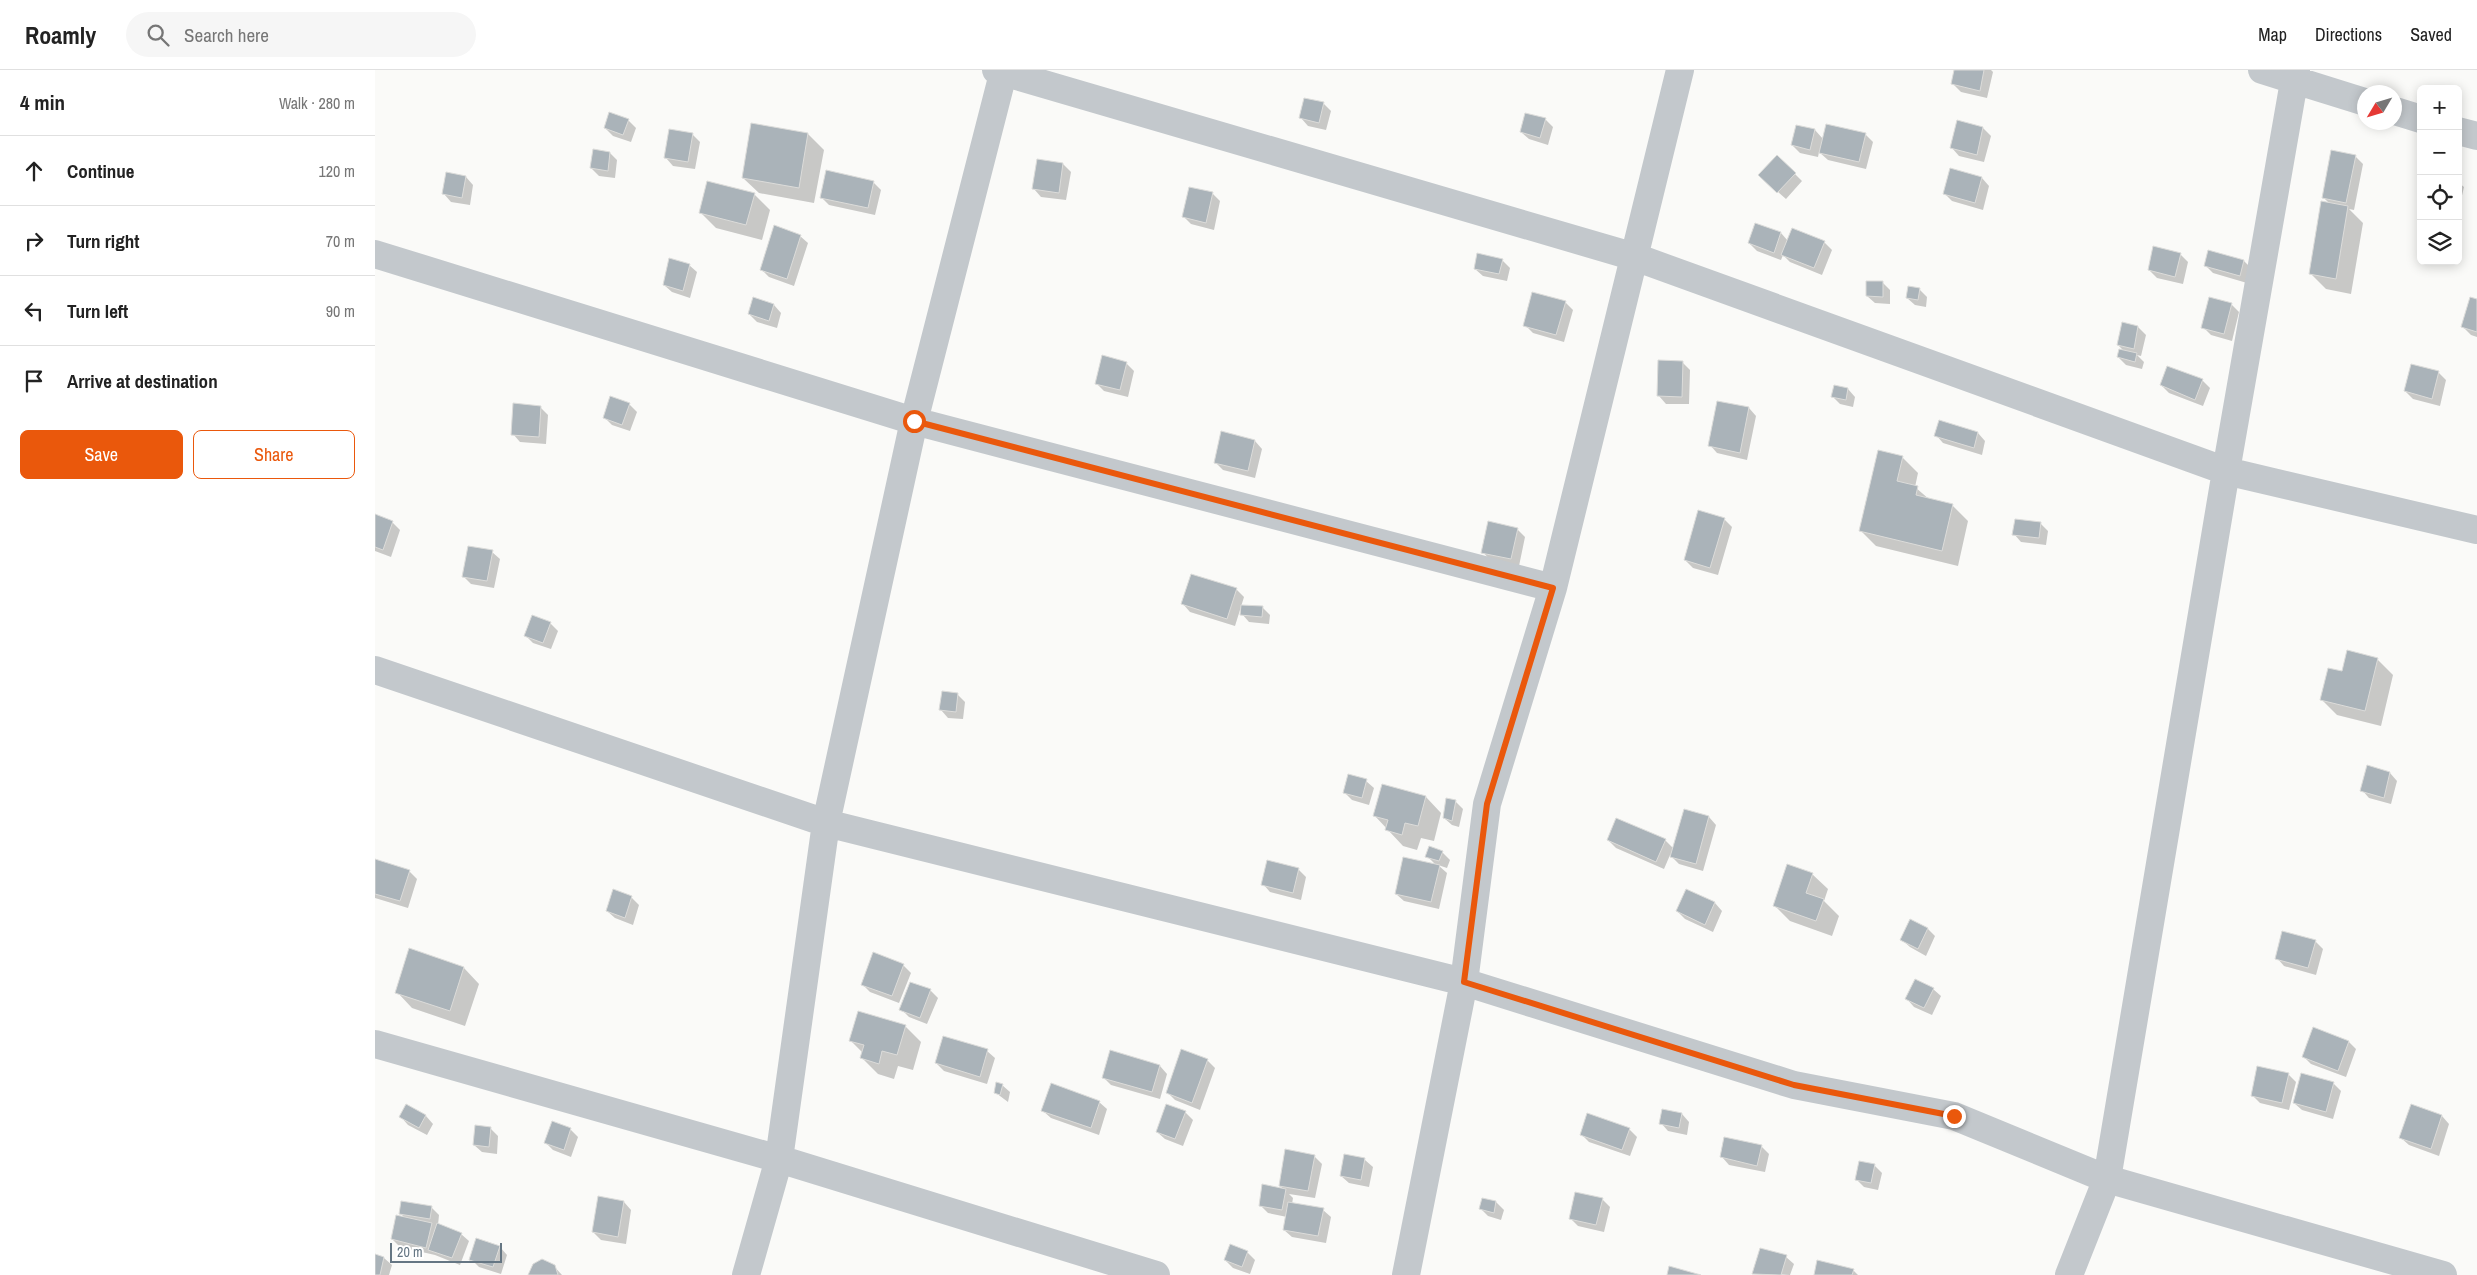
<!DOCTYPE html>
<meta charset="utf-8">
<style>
body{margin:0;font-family:"Archivo Narrow",sans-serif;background:#f6f6f6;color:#222}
.controls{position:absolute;right:15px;top:15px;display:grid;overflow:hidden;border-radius:8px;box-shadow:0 2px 12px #0003}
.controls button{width:45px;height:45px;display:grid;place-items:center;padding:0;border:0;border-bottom:1px solid #e0e0e0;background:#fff;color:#222;font:25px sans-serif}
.compass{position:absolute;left:1982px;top:15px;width:45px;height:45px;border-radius:50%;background:#fff;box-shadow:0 2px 12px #0003;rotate:232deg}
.scale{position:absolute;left:15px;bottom:12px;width:112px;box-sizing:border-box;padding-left:5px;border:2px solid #657683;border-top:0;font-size:14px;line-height:18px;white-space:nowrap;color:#657683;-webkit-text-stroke:4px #fff;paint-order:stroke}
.stop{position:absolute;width:15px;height:15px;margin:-11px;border:4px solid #ea580c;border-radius:50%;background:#fff}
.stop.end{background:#ea580c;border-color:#fff;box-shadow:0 1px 5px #0008}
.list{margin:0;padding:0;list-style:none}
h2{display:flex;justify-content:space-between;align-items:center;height:65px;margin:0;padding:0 20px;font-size:21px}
h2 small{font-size:16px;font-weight:400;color:#767676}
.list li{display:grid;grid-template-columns:32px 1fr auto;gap:15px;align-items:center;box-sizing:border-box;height:70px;padding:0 20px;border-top:1px solid #e0e0e0}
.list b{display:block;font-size:19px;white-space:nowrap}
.list em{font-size:16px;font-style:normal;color:#767676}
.actions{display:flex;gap:10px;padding:15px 20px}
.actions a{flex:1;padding:11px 0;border:1px solid #ea580c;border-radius:8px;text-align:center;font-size:18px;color:#ea580c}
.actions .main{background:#ea580c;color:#fff}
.icon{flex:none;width:28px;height:28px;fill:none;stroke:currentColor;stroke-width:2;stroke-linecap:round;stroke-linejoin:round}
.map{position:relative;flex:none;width:2102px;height:1205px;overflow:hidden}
header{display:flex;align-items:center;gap:30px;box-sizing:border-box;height:70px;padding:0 25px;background:#fff;border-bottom:1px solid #e0e0e0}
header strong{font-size:24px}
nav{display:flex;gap:28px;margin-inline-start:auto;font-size:18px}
.search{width:350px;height:45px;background:#f6f6f6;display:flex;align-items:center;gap:12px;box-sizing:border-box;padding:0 18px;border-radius:28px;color:#767676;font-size:19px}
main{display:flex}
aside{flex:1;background:#fff}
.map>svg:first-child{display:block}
.shadow{fill:#0003}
.building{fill:#aab3b9;stroke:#dcdcda}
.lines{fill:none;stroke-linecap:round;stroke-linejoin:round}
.minor{stroke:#c3c8cc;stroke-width:28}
.route{stroke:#ea580c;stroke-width:6}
</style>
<header>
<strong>Roamly</strong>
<div class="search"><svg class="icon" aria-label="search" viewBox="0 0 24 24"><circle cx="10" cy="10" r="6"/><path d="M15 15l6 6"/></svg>Search here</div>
<nav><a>Map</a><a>Directions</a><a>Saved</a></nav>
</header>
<main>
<aside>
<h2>4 min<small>Walk · 280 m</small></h2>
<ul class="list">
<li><svg class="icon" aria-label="ahead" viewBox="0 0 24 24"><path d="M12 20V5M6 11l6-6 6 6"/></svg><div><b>Continue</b></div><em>120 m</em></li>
<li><svg class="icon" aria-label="right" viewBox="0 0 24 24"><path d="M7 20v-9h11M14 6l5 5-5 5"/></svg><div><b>Turn right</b></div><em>70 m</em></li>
<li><svg class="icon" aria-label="left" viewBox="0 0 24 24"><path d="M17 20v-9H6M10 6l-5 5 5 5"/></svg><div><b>Turn left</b></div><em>90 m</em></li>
<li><svg class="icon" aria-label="arrive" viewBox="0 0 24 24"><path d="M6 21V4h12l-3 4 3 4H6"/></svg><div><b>Arrive at destination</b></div></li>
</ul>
<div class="actions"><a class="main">Save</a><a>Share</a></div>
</aside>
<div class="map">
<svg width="2102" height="1205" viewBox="0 0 2102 1205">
<rect width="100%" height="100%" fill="#fafaf8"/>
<path class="shadow" d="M1581 0H1616L1618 2 1612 28 1586 22 1578 14Z
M948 33 956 41 951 60 933 56 926 48Z
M1151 44 1171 50 1178 57 1173 75 1154 69 1146 62Z
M253 50 261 58 256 72 238 66 230 58Z
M1583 52 1608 58 1616 66 1609 92 1584 86 1577 78Z
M377 54 433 64 449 80 439 133 384 123 368 108Z
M1440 60 1448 69 1490 64 1498 72 1491 99 1453 90 1444 82 1443 87 1425 83 1417 75Z
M317 64 325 72 320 99 298 96 291 88Z
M235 83 242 90 240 108 224 106 216 98Z
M1981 87 1988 94 1979 140 1974 139 1988 153 1976 224 1951 219 1935 203 1955 134 1948 127Z
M663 90 688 94 696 102 691 130 666 127 659 119Z
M1420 104 1427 111 1411 129 1393 113Z
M91 107 98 115 95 135 76 132 69 124Z
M1607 108 1614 116 1608 140 1577 131 1569 123Z
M498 112 506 120 500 145 454 135 446 127Z
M2083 112 2089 117 2085 134 2083 133Z
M815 118 838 124 845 131 839 160 816 154 808 146Z
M379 124 395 140 387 170 341 158 325 142Z
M1381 154 1406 163 1413 171 1449 172 1457 180 1447 205 1415 192 1408 185 1406 190 1382 181 1374 173Z
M425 166 433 173 419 216 394 207 386 199Z
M1805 184 1813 192 1808 214 1782 208 1774 200Z
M1127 190 1135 198 1132 211 1108 206 1100 199Z
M1869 191 1876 198 1872 213 1838 203 1830 195Z
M314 195 322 202 315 228 297 222 289 215Z
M1507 212 1515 220V234L1500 233 1492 226Z
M1544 219 1552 227 1551 237 1540 235 1532 228Z
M379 229 399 235 406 243 402 258 382 252 374 244Z
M2102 230V267L2096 265 2088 257Z
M1190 232 1198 240 1189 272 1158 263 1150 255Z
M1856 234 1864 242 1857 271 1836 265 1828 257Z
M1763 257 1771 265 1766 286 1762 285 1769 292 1767 299 1751 295 1743 287 1749 281 1743 275Z
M1307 292 1315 300 1314 334H1291L1284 326Z
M751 293 759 301 753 327 729 321 721 313Z
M2036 295 2064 303 2071 310 2065 336 2038 329 2030 321Z
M1827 310 1835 318 1828 336 1794 323 1786 315Z
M1473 319 1480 327 1478 337 1465 334 1457 326Z
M254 334 262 342 255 361 237 355 229 347Z
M165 337 173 345 171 374 145 372 138 364Z
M1374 338 1381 346 1372 390 1342 383 1335 375Z
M1603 363 1610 371 1607 385 1568 373 1561 365Z
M880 371 887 379 880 408 848 400 840 392Z
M1527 387 1543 403 1540 417 1555 430 1577 435 1593 451 1583 496 1501 476 1485 460Z
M0 446 17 452 25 460 16 487 0 481Z
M1349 449 1357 457 1343 505 1318 498 1310 490Z
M1666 454 1673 461 1671 475 1646 472 1639 464Z
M1142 459 1150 467 1144 496 1115 490 1108 482Z
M117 482 125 489 119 518 96 514 88 506Z
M861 519 869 527 860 556 815 542 808 534Z
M887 537 895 545 894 554 874 552 867 544Z
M175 553 183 561 176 579 158 573 150 565Z
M2002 589 2018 605 2006 656 1962 645 1946 629 1967 603Z
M582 624 590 632 588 649 573 648 566 640Z
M2015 703 2022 711 2016 734 1994 728 1987 720Z
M991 711 999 718 994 735 977 730 969 722Z
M1051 727 1066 743 1059 771 1046 768 1042 780 1028 776 999 745Z
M1080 731 1088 739 1084 757 1077 755 1069 748Z
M1310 740 1334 747 1341 755 1328 801 1304 794 1295 785 1289 799 1241 778 1233 770H1290L1299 779Z
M1067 782 1075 790 1072 798 1063 795 1072 803 1064 839 1029 831 1021 824 1061 795 1052 786Z
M0 790 34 801 42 809 33 838 0 828Z
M893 792 924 800 931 807 926 830 895 822 888 814Z
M1437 804 1453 819 1449 831 1464 846 1457 866 1415 851 1399 835Z
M1312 820 1340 833 1347 841 1338 862 1310 849 1302 841Z
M239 821 257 828 264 835 258 855 240 848 232 841Z
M1536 851 1553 859 1560 866 1551 886 1535 877 1527 870Z
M1940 871 1948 879 1941 905 1909 896 1902 888Z
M528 895 536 903 524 933 495 922 487 914Z
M89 898 104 914 90 956 37 938 22 922Z
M1558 919 1566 926 1557 945 1539 937 1532 929Z
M555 920 563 928 552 954 534 947 526 939Z
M530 956 546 972 538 1000 523 996 519 1009 503 1004 487 988 488 983 476 971Z
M1974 972 1981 979 1971 1007 1936 994 1929 987Z
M612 981 620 988 612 1014 569 1001 561 993Z
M832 990 840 998 825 1040 800 1030 792 1022Z
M785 996 792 1004 785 1029 736 1015 728 1007Z
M1913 1004 1921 1012 1914 1040 1885 1033 1877 1025Z
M1958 1013 1966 1021 1958 1049 1927 1040 1919 1033Z
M627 1015 635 1022 633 1032 621 1023Z
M724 1032 732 1039 724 1065 676 1048 668 1041Z
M31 1036 51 1046 58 1054 52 1065 33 1055 26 1047Z
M2037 1036 2067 1046 2074 1054 2064 1086 2034 1075 2026 1068Z
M810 1042 818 1050 808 1076 790 1069 782 1062Z
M1307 1044 1314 1052 1312 1065 1293 1061 1286 1053Z
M116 1059 123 1066 122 1084 107 1082 99 1075Z
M195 1059 203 1067 196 1087 178 1080 171 1073Z
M1254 1059 1262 1067 1255 1086 1214 1072 1206 1064Z
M1386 1076 1394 1084 1390 1102 1354 1095 1347 1087Z
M970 1085 990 1090 998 1097 994 1117 974 1113 966 1106Z
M939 1086 947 1094 940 1128 914 1124 918 1128 917 1134 948 1140 956 1147 951 1173 917 1167 909 1160 912 1147 893 1143 885 1135 909 1120 905 1116Z
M1499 1095 1507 1103 1503 1120 1489 1117 1481 1109Z
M1108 1129 1121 1132 1129 1140 1126 1150 1113 1146 1105 1138Z
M1227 1129 1235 1137 1229 1162 1203 1156 1195 1148Z
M249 1132 256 1140 251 1174 226 1170 218 1162Z
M56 1137 64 1145 63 1155 86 1164 94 1171 85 1195 60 1185 25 1177 17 1169 30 1148 25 1143Z
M125 1177 132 1185 126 1204 104 1197 96 1189Z
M872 1182 880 1190 875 1204 858 1198 850 1190Z
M0 1186 9 1188 17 1195 14 1205H0Z
M1411 1187 1419 1194 1415 1205 1379 1203Z
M163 1191 176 1193 187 1205H155L156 1198Z
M1478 1200 1483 1205H1440Z"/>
<path class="building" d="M1579 0H1609L1605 21 1576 14Z
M929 28 949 32 944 53 924 48Z
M234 42 254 49 248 65 229 58Z
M1150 43 1171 48 1165 68 1145 62Z
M1582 50 1608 57 1602 85 1575 78Z
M376 53 433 63 424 118 367 108Z
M1451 54 1491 63 1484 92 1444 83Z
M1421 55 1440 59 1435 80 1416 75Z
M294 59 318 63 313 92 289 88Z
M218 79 235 82 233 101 215 98Z
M1956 80 1981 85 1971 133 1947 128Z
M1402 85 1421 103 1402 123 1383 105Z
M662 89 688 93 684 123 657 119Z
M1575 98 1607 107 1600 133 1568 124Z
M451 100 499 111 493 138 445 128Z
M71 102 91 106 87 128 67 124Z
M332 111 380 123 371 155 324 143Z
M814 117 838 122 831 153 807 147Z
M1946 131 1973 136 1961 209 1934 204Z
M1380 153 1406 162 1399 183 1373 173Z
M399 155 426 165 412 209 385 200Z
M1417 158 1450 171 1439 198 1406 185Z
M1778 176 1806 183 1800 207 1773 200Z
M1833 180 1869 190 1865 206 1829 196Z
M1102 183 1128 189 1124 204 1099 199Z
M294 188 315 194 308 221 288 215Z
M1491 211H1508V227L1491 226Z
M1533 216 1545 218 1543 230 1531 228Z
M1157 222 1191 231 1181 265 1148 256Z
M378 227 399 234 394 251 373 244Z
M1834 227 1857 233 1849 264 1826 258Z
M2095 227 2102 229V262L2086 257Z
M1747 252 1763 256 1759 279 1742 275Z
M1744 279 1762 283 1760 292 1742 287Z
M727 285 752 292 745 320 720 314Z
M1283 290 1308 291 1307 327 1282 326Z
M2036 294 2064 301 2057 329 2029 321Z
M1792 296 1828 309 1820 330 1785 315Z
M1459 315 1473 318 1471 330 1456 327Z
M235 326 255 333 247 355 228 348Z
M1342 331 1374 337 1365 383 1333 376Z
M138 333 166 336 164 367 136 365Z
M1564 350 1603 362 1599 378 1559 366Z
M846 361 880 370 873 401 839 393Z
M1503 380 1528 386 1522 411 1543 416 1541 425 1578 434 1567 481 1484 461Z
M1323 440 1350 448 1335 498 1309 490Z
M0 444 18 451 8 480 0 477Z
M1640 449 1666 452 1664 468 1637 465Z
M1113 451 1143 458 1136 489 1106 483Z
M93 476 118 480 112 511 87 507Z
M816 504 862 518 852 549 806 534Z
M866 535 888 536 887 547 865 545Z
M157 545 176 552 168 573 149 566Z
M1972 580 2003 588 1990 641 1945 630 1953 598 1967 601Z
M567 621 583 623 581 642 564 640Z
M1992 695 2015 702 2009 728 1985 721Z
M973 704 992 709 987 728 968 723Z
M1007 714 1051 726 1043 756 1030 753 1027 765 1010 760 1013 750 998 746Z
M1071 728 1081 730 1077 751 1068 748Z
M1309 739 1334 746 1321 794 1295 787Z
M1241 748 1291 769 1281 792 1232 770Z
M1054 776 1068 781 1064 791 1050 787Z
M1028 787 1065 795 1056 832 1020 824Z
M0 789 35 800 25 831 0 824Z
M892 790 924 798 918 823 886 815Z
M1412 794 1438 803 1431 823 1449 829 1441 851 1398 836Z
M238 819 257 826 250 848 231 841Z
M1311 819 1340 832 1330 855 1301 841Z
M1535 849 1553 858 1543 879 1525 870Z
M1907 861 1941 870 1933 898 1900 889Z
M34 878 89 897 75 941 20 923Z
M498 882 529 894 517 926 486 915Z
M1540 909 1559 918 1549 938 1530 929Z
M535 912 556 919 545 948 524 940Z
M483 941 531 955 522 985 507 981 504 994 485 988 489 975 474 971Z
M1938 957 1974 971 1963 1001 1927 987Z
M568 966 613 979 605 1007 560 993Z
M806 979 833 989 817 1033 791 1023Z
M735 980 785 995 777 1022 727 1008Z
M1882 996 1914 1003 1907 1033 1876 1026Z
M1926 1003 1959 1012 1951 1042 1918 1033Z
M621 1012 628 1014 625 1025 619 1023Z
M676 1013 725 1031 716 1058 666 1041Z
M31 1034 51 1045 44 1058 24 1047Z
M791 1034 811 1041 800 1069 781 1062Z
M2036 1034 2067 1045 2056 1079 2024 1068Z
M1287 1039 1307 1043 1304 1058 1284 1054Z
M1212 1043 1255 1058 1247 1080 1205 1065Z
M177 1051 196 1058 189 1080 169 1073Z
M100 1055 116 1057 114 1077 98 1075Z
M1349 1067 1387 1075 1382 1096 1345 1087Z
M910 1079 940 1085 933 1121 904 1116Z
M969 1084 990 1088 986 1110 965 1106Z
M1484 1091 1500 1094 1496 1113 1480 1110Z
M887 1114 911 1119 907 1140 884 1136Z
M1200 1122 1228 1128 1221 1155 1194 1149Z
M223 1126 249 1131 243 1167 217 1162Z
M1107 1128 1121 1131 1119 1143 1104 1139Z
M26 1131 57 1136 55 1149 24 1144Z
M913 1132 949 1138 943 1166 908 1160Z
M21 1145 57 1153 51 1178 16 1169Z
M62 1153 87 1163 77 1188 53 1180Z
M101 1168 125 1176 118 1197 94 1190Z
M855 1174 873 1181 867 1197 849 1190Z
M1385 1178 1412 1185 1406 1205 1377 1204Z
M0 1184 9 1187 5 1205H0Z
M167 1189 180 1195 183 1205H153L158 1194Z
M1442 1190 1479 1199 1477 1205H1439Z
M1294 1196 1326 1205H1292Z"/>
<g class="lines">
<path class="minor" d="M621 0 1260 187 1851 401 2102 460
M1887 0 1990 32
M2020 41 2046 49
M2083 61 2102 66
M0 184 539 351 1178 518
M0 600 451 753 1089 912 1419 1015 1579 1046 1732 1109 2068 1205
M0 974 404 1089 781 1205
M371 1205 404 1089 451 753 539 351 629 0
M1031 1205 1089 912 1112 734 1178 518 1305 0
M1694 1205 1732 1109 1851 401 1921 0"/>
</g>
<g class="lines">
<path class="route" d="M539 351 1178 518 1112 734 1089 912 1419 1015 1579 1046"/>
</g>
</svg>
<div class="controls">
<button>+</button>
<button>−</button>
<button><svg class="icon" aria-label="locate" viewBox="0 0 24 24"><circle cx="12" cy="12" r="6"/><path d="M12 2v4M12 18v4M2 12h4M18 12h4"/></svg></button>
<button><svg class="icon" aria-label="layers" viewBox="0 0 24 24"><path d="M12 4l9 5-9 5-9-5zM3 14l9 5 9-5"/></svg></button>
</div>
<svg class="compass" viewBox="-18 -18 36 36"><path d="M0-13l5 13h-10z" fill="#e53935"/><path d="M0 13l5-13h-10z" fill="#767676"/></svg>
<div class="scale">20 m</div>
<div class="stop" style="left:539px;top:351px"></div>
<div class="stop end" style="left:1579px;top:1046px"></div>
</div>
</main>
